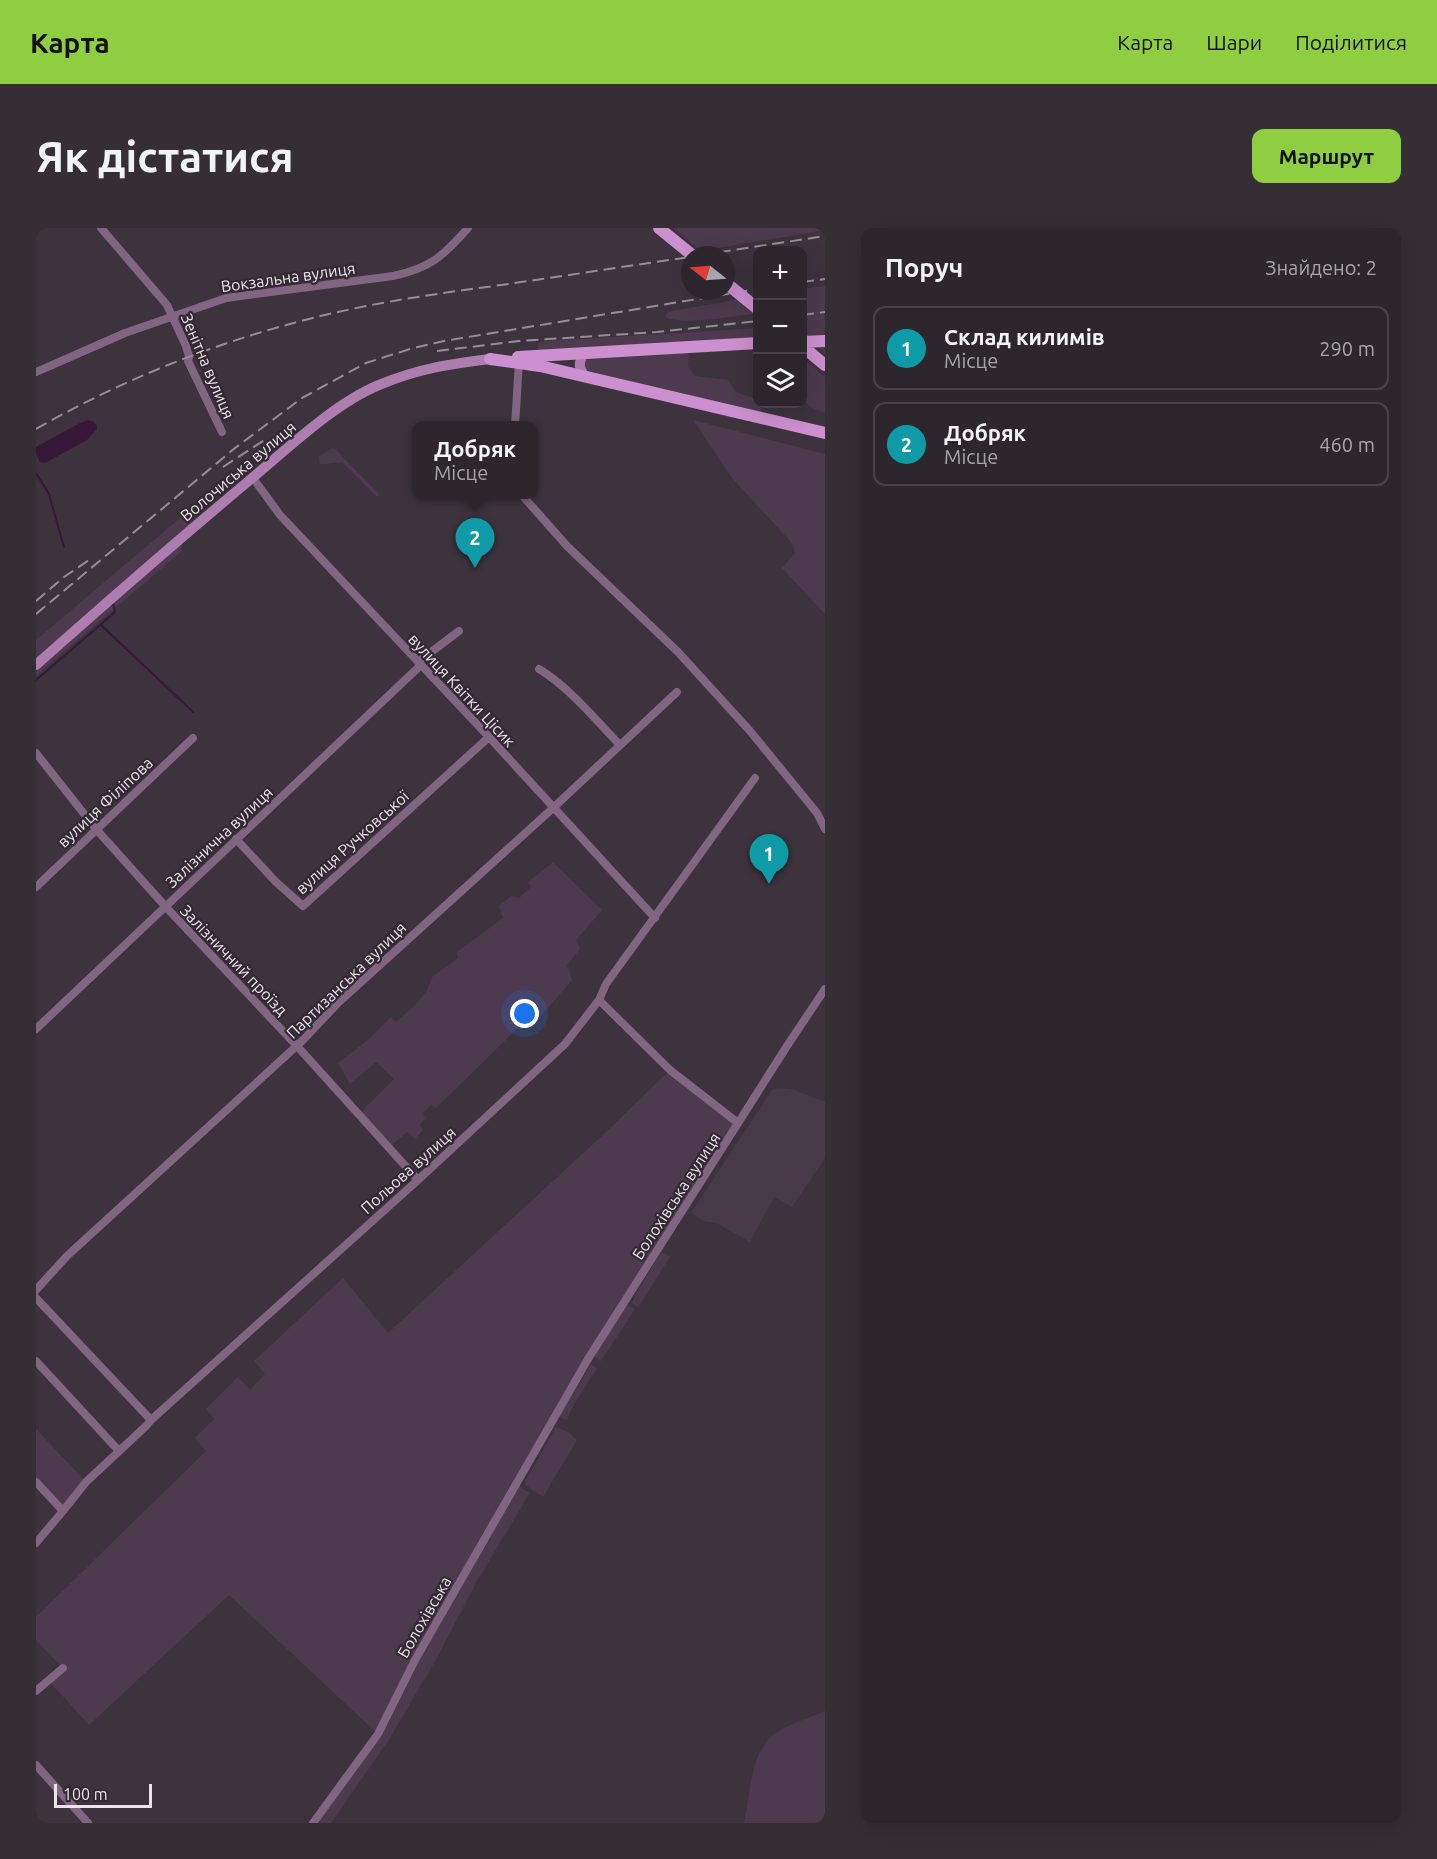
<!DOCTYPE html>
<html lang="uk">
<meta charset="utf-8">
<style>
body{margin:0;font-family:Ubuntu,sans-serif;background:#352e35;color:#f1f3f6}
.controls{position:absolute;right:18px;top:18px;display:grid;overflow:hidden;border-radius:12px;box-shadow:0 6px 24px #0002}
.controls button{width:54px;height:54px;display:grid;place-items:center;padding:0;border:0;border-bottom:2px solid #484349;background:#2d262d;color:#f1f3f6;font:30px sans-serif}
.compass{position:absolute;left:645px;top:18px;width:54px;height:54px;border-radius:50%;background:#2d262d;box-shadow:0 6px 24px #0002;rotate:287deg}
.scale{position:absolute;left:18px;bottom:15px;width:98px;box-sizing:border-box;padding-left:6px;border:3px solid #ece6ec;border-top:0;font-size:16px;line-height:21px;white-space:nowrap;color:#ece6ec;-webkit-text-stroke:4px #322932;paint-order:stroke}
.you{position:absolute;left:489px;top:786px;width:21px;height:21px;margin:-15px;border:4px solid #fff;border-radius:50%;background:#1a73e8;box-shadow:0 0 0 9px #1a73e833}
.badge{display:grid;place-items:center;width:39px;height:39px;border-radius:50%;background:#8fcd41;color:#fff;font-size:20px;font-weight:700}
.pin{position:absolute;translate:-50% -50px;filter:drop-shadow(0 2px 3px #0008)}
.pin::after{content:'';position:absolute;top:32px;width:21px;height:18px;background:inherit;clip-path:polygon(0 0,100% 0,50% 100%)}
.popup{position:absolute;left:376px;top:193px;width:126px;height:78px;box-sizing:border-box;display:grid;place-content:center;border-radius:12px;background:#2d262d;filter:drop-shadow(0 2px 4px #0005);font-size:20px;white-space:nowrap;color:#a7a5aa}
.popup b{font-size:22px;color:#f1f3f6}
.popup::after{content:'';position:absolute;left:50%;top:100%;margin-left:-12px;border:12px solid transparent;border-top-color:#2d262d}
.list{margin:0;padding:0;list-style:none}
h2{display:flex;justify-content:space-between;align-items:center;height:78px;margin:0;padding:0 24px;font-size:26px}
h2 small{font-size:20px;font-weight:400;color:#a7a5aa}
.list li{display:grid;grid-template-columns:39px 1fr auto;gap:18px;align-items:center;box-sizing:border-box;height:84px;margin:0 12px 12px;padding:0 12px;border:2px solid #484349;border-radius:12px}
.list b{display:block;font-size:22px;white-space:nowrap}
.list p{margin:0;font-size:20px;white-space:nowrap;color:#a7a5aa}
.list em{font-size:20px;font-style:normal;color:#a7a5aa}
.icon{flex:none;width:33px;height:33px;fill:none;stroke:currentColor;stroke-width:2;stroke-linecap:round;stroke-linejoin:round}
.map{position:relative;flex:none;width:789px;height:1595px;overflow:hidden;border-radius:12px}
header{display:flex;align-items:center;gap:36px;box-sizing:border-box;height:84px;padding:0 30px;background:#8fcd41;color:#111}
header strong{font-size:28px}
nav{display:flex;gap:33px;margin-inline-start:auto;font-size:21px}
.intro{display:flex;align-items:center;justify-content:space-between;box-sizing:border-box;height:144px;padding:0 36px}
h1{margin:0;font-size:42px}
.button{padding:15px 27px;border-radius:12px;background:#8fcd41;color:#111;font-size:21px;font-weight:700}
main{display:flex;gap:36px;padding:0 36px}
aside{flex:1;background:#2d262d;border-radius:12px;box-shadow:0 6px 24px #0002}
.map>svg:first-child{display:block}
.built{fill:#483a49}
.green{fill:#4e3a4f}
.water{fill:#371839}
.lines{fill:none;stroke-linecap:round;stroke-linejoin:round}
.stream{stroke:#371839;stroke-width:2}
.street{stroke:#826483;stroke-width:8}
.secondary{stroke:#ac7dae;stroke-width:10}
.primary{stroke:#cc8fcf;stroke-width:12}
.rail{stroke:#968e96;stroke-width:2;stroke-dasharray:12 6;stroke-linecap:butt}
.primary-bridge{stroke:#cc8fcf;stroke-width:12}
.labels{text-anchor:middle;stroke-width:4.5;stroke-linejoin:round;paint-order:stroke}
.street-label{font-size:16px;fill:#ece6ec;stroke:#322932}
</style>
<header>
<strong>Карта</strong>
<nav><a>Карта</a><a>Шари</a><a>Поділитися</a></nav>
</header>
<div class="intro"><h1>Як дістатися</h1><a class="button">Маршрут</a></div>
<main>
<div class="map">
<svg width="789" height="1595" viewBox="0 0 789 1595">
<rect width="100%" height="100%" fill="#3c333c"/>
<path class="built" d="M743 860 756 861 789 874V930L756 979 738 969 714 1014 682 996 675 994H670L655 985 736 862Z"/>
<path class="green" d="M638 0H789V2L665 23Z
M789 58V125L775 113 767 114 766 61Z
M721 68V97L717 86C695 88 648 98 629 89L631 85 637 83Z
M721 100V115L653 119 652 138 659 148 692 152 700 164 720 171 722 176 725 177 726 181 724 185 549 145 546 126 502 128V115L513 113Z
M767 130 789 149V185L774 179 767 171Z
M657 192 789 226V386L746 340 759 325 755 314 696 250Z
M296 220 299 221 342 265 343 268H340L307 235C299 233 292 237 284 236L283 229Z
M153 289 156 292 155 297 0 430V412L144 290Z
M141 316 146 318V323L0 448V440Z
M517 634 566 682 540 712 544 721 531 737 536 752 505 788 494 776 478 790 483 799 400 880 395 877 387 885 389 890 384 897 387 902 379 911 371 904 354 919 323 886 358 851 340 834 314 856 302 835 332 812 355 789 360 794C375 781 391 769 396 749L422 730 421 724 467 690 463 678 475 668 483 670 495 659 492 654Z
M634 842 702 895 645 983 480 1257 494 1265 441 1353 401 1430 352 1513 295 1595H277L342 1506 193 1367 53 1497 12 1452 26 1439 0 1412V1389L170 1223 159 1210 178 1191 170 1181 202 1149 214 1162 229 1146 218 1133 307 1050 352 1105 568 906Z
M629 1025 634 1029 602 1079 596 1075 599 1067 624 1026Z
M590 1077 599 1081 565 1133 557 1128Z
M555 1137 561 1140 536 1180 531 1192 523 1189Z
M520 1199 532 1204 541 1212 507 1269 488 1256Z
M0 1201 50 1254 27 1283 0 1254Z
M789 1483V1595H708C715 1566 713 1528 737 1507 746 1499 777 1488 789 1483Z"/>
<path class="water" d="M52 192 58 194 61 198V201L51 212 9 235 4 234 0 226V219L42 196Z"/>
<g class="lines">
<path class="stream" d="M0 245 13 266 28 319
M65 397 157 484
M0 452 78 385 79 382 77 376"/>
<path class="street" d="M65 0 131 77 150 118 153 129 152 133 186 204
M0 144 89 105 190 70 357 48C395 40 407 28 432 0
M479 198 483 133
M217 250 244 287 453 509 619 690
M485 266 531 318 642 424 714 503 781 585 789 601
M382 434 423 403
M503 441C534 460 558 490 583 516
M0 525 60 601 129 678 261 818 382 952
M200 611 240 654 267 678 453 509
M0 659 157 510
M563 772 634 842 702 895
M0 801 385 437
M0 1062 31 1028 266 813 303 774 517 580 641 464
M0 1070 115 1192
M0 1133 83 1223
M0 1254 27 1283
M0 1315 27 1283 50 1254 110 1198 115 1192 382 952 529 816 563 772 570 756 719 550
M0 1463 27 1440
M0 1537 52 1595
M277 1595 342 1506 379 1432 552 1131 751 818 789 761"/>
<path class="secondary" d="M547 126C542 136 543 140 549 149
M0 437C71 374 142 312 215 251 252 220 299 175 343 157 381 141 413 136 454 131"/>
<path class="primary" d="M623 0 656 27
M766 114 789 113
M766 118 789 137
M482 129 722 115
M454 131 504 138 789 205"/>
<path class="rail" d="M665 27 789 8
M766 54 789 51
M766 87 789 84
M401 123 483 113 621 104 722 93
M0 201C84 153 175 116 269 92 333 75 399 66 465 57 528 48 591 38 654 29
M187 239 230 211
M0 373 28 349 53 332
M0 386 199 220 266 170 330 135 374 121 408 113 722 61"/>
<path class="primary-bridge" d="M690 55 722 81"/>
</g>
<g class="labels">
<g class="street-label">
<text transform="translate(252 49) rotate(-8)" y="6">Вокзальна вулиця</text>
<text transform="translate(172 138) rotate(67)" y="6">Зенітна вулиця</text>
<text transform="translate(202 243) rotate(-40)" y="6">Волочиська вулиця</text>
<text transform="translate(426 462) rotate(47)" y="6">вулиця Квітки Цісик</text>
<text transform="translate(69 574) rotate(-43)" y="6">вулиця Філіпова</text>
<text transform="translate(183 609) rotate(-43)" y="6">Залізнична вулиця</text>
<text transform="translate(316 614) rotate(-42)" y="6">вулиця Ручковської</text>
<text transform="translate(198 732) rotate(46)" y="6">Залізничний проїзд</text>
<text transform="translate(310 752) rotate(-44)" y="6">Партизанська вулиця</text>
<text transform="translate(372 942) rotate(-42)" y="6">Польова вулиця</text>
<text transform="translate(640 968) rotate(-57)" y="6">Болохівська вулиця</text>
<text transform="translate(388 1389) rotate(-60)" y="6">Болохівська</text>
</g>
</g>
</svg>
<div class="controls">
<button>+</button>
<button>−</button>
<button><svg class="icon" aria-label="layers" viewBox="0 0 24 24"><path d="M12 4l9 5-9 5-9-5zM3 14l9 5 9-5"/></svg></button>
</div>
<svg class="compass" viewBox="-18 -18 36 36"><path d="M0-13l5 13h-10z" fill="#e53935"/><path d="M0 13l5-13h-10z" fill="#a7a5aa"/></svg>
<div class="scale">100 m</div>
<div class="you"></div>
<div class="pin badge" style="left:733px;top:656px;background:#0f9aa8">1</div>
<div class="pin badge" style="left:439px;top:340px;background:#0f9aa8">2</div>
<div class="popup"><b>Добряк</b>Місце</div>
</div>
<aside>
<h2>Поруч<small>Знайдено: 2</small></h2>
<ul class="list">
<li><span class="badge" style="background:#0f9aa8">1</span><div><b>Склад килимів</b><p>Місце</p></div><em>290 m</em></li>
<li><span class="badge" style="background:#0f9aa8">2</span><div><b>Добряк</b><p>Місце</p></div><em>460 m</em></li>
</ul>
</aside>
</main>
